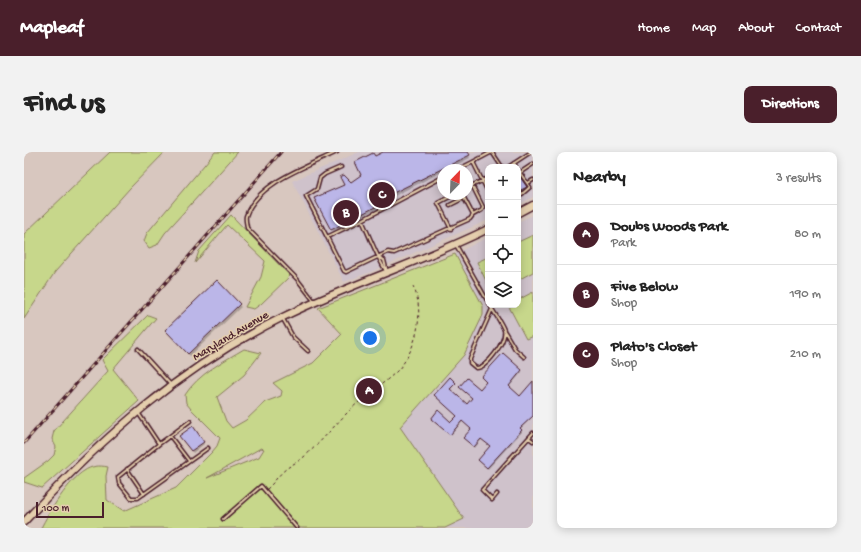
<!DOCTYPE html>
<meta charset="utf-8">
<style>
body{margin:0;font-family:"Gochi Hand",sans-serif;background:#f2f2f2;color:#222}
.controls{position:absolute;right:12px;top:12px;display:grid;overflow:hidden;border-radius:8px;box-shadow:0 2px 10px #0003}
.controls button{width:36px;height:36px;display:grid;place-items:center;padding:0;border:0;border-bottom:1px solid #e0e0e0;background:#fff;color:#222;font:20px sans-serif}
.compass{position:absolute;left:413px;top:12px;width:36px;height:36px;border-radius:50%;background:#fff;box-shadow:0 2px 10px #0003;rotate:23deg}
.scale{position:absolute;left:12px;bottom:10px;width:68px;box-sizing:border-box;padding-left:4px;border:2px solid #4a1f2b;border-top:0;font-size:11px;line-height:14px;white-space:nowrap;color:#4a1f2b;-webkit-text-stroke:3px #e4cead;paint-order:stroke}
.you{position:absolute;left:346px;top:186px;width:14px;height:14px;margin:-10px;border:3px solid #fff;border-radius:50%;background:#1a73e8;box-shadow:0 0 0 6px #1a73e833}
.badge{display:grid;place-items:center;width:26px;height:26px;border-radius:50%;background:#4a1f2b;color:#fff;font-size:13px;font-weight:700}
.pin{position:absolute;translate:-50% -50%;border:2px solid #fff;box-shadow:0 1px 4px #0006}
.list{margin:0;padding:0;list-style:none}
h2{display:flex;justify-content:space-between;align-items:center;height:52px;margin:0;padding:0 16px;font-size:17px}
h2 small{font-size:13px;font-weight:400;color:#767676}
.list li{display:grid;grid-template-columns:26px 1fr auto;gap:12px;align-items:center;box-sizing:border-box;height:60px;padding:0 16px;border-top:1px solid #e0e0e0}
.list b{display:block;font-size:15px;white-space:nowrap}
.list p{margin:0;font-size:13px;white-space:nowrap;color:#767676}
.list em{font-size:13px;font-style:normal;color:#767676}
.icon{flex:none;width:22px;height:22px;fill:none;stroke:currentColor;stroke-width:2;stroke-linecap:round;stroke-linejoin:round}
.map{position:relative;flex:none;width:509px;height:376px;overflow:hidden;border-radius:8px}
header{display:flex;align-items:center;gap:24px;box-sizing:border-box;height:56px;padding:0 20px;background:#4a1f2b;color:#fff}
header strong{font-size:19px}
nav{display:flex;gap:22px;margin-inline-start:auto;font-size:14px}
.intro{display:flex;align-items:center;justify-content:space-between;box-sizing:border-box;height:96px;padding:0 24px}
h1{margin:0;font-size:28px}
.button{padding:10px 18px;border-radius:8px;background:#4a1f2b;color:#fff;font-size:14px;font-weight:700}
main{display:flex;gap:24px;padding:0 24px}
aside{flex:1;background:#fff;border-radius:8px;box-shadow:0 2px 10px #0003}
.map>svg:first-child{display:block}
.built{fill:#cfc2cb;fill-rule:evenodd}
.green{fill:#c7d78b;stroke:#887b5b;fill-rule:evenodd}
.shadow{fill:#0003}
.building{fill:#bbb6e8;stroke:#4a1f2b}
.lines{fill:none;stroke-linecap:round;stroke-linejoin:round}
.lane-casing{stroke:#4a1f2b;stroke-width:5}
.secondary-casing{stroke:#4a1f2b;stroke-width:9}
.path{stroke:#4a1f2b;stroke-width:1;stroke-dasharray:3 3;stroke-linecap:butt}
.lane{stroke:#e4cead;stroke-width:2}
.secondary{stroke:#e4cead;stroke-width:6}
.rail-casing{stroke:#4a1f2b;stroke-width:3}
.rail{stroke:#e4cead;stroke-width:1.5;stroke-dasharray:4.5;stroke-linecap:butt}
.labels{text-anchor:middle;stroke-width:3;stroke-linejoin:round;paint-order:stroke}
.street-label{font-size:12px;fill:#4a1f2b;stroke:#e4cead}
</style>
<header>
<strong>Mapleaf</strong>
<nav><a>Home</a><a>Map</a><a>About</a><a>Contact</a></nav>
</header>
<div class="intro"><h1>Find us</h1><a class="button">Directions</a></div>
<main>
<div class="map">
<svg width="509" height="376" viewBox="0 0 509 376">
<rect width="100%" height="100%" fill="#d8c7bf"/>
<filter id="ink" filterUnits="userSpaceOnUse"><feTurbulence type="fractalNoise" baseFrequency=".025" numOctaves="2"/><feDisplacementMap in="SourceGraphic" scale="8" xChannelSelector="R" yChannelSelector="G"/><feConvolveMatrix kernelMatrix="1 2 1 2 8 2 1 2 1" color-interpolation-filters="sRGB"/></filter>
<g filter="url(#ink)">
<path class="built" d="M335 0H509V45L494 53V15H464V68L349 119 320 130 268 29ZM419 18H443V42H419Z
M509 63V376H421L440 367 375 275 440 203 459 154 431 102 464 85V153H494V70Z"/>
<path class="green" d="M86 0H141L106 36 31 120 0 167V82Z
M191 0H214L141 81 133 93 125 96 120 89 123 81Z
M207 63 266 124 237 152 230 157 221 155 237 125 241 109 203 73 171 111 175 99Z
M509 83V120L494 128V90Z
M431 102 459 154V163L440 203 376 275 440 367 421 376H17C24 361 46 327 60 319 67 314 75 313 84 315L82 324 83 348 100 359 152 336 188 300 193 294 196 286 167 257 162 251 161 243C174 222 200 209 220 197L237 201 220 223 193 245 202 269 208 276 222 268 241 250 257 244 258 239 249 231 289 211 318 182 294 156ZM237 296 240 297 235 305 183 326Z
M464 105V133L453 110Z
M509 140V184L502 187 484 153H494V148Z
M124 163 132 166 89 217 115 249 18 336 0 330V326L24 309 30 303 32 295 28 287 30 279 84 219 78 208Z"/>
<path class="shadow" d="M361 0H443L446 6 352 53 354 57 323 70 324 72 309 79 292 47 326 31 338 23 350 5Z
M494 24 503 37 498 39 494 37Z
M193 129 217 155 166 204 142 178Z
M479 203 498 220 485 235 496 245 509 230V264L496 277 498 280 464 317 456 309 467 295 458 287 451 296 441 287 448 277 439 269 427 283 409 268 428 272 434 264 412 244 431 231 426 239 443 254 463 230Z
M158 286 179 290 180 292 169 301Z"/>
<path class="building" d="M359 0H444L446 3 351 50 353 54 336 63 335 61 323 67 324 69 307 78 290 46 320 33 316 25 320 23 327 30 337 23 331 10 349 1 351 4Z
M494 22 503 35 497 38 494 37Z
M193 128 216 152 164 202 141 178Z
M479 201 498 218 485 234 496 244 509 229V264L496 276 498 278 463 316 454 308 466 294 457 287 450 295 439 286 447 277 438 269 426 283 407 267 414 258 427 270 433 264 410 243 426 225 432 231 426 237 443 252 448 246 435 235 443 226 456 237 462 230 457 225Z
M169 274 180 290 167 299 155 284Z"/>
<g class="lines">
<g class="lane-casing">
<path id="lane" d="M490 11 492 15
M484 15 507 0
M433 18 449 10
M494 18 506 35 498 42 494 39
M497 20 509 12
M504 31 509 28
M448 33 459 55 458 58 449 63
M443 36 464 26
M464 40 449 10 468 0 478 15
M426 53 440 46
M338 68 303 85 320 119 322 120 364 100 370 101 446 67 449 63 438 42
M427 77 414 51 431 42
M303 85 282 44 293 37 296 26 301 22 317 15
M432 93 464 150
M356 106 360 108 363 120C357 114 343 79 338 68L419 25
M290 149 273 127 223 76C223 73 221 68 222 64 233 31 284 14 313 0
M466 153C470 161 477 170 480 178 483 189 462 217 452 216L446 211V207L468 157
M259 167 269 185 284 199
M481 180 491 197 500 205
M114 197 146 232
M115 262 135 292 94 325 95 331 107 346H114L184 296
M146 284 166 269
M505 286 509 289
M135 292 146 284 165 309
M103 317 120 342
M473 342 468 348 458 338 509 281
M199 367 237 334 273 376"/>
</g>
<g class="secondary-casing">
<path id="secondary" d="M494 61 509 53
M0 370C77 286 156 216 259 165 326 132 397 110 464 77"/>
</g>
<path class="path" d="M243 337C250 331 255 322 262 317 268 312 276 309 282 303 297 290 310 274 325 259 339 245 357 234 372 220 393 199 402 158 388 132"/>
<use href="#lane" class="lane"/>
<use href="#secondary" class="secondary"/>
<g class="rail-casing">
<path id="rail" d="M0 291 257 0"/>
</g>
<use href="#rail" class="rail"/>
</g>
</g>
<g class="labels">
<g class="street-label">
<text transform="translate(206 183) rotate(-31)" y="4">Maryland Avenue</text>
</g>
</g>
</svg>
<div class="controls">
<button>+</button>
<button>−</button>
<button><svg class="icon" aria-label="locate" viewBox="0 0 24 24"><circle cx="12" cy="12" r="6"/><path d="M12 2v4M12 18v4M2 12h4M18 12h4"/></svg></button>
<button><svg class="icon" aria-label="layers" viewBox="0 0 24 24"><path d="M12 4l9 5-9 5-9-5zM3 14l9 5 9-5"/></svg></button>
</div>
<svg class="compass" viewBox="-18 -18 36 36"><path d="M0-13l5 13h-10z" fill="#e53935"/><path d="M0 13l5-13h-10z" fill="#767676"/></svg>
<div class="scale">100 m</div>
<div class="you"></div>
<div class="pin badge" style="left:345px;top:239px">A</div>
<div class="pin badge" style="left:322px;top:61px">B</div>
<div class="pin badge" style="left:358px;top:43px">C</div>
</div>
<aside>
<h2>Nearby<small>3 results</small></h2>
<ul class="list">
<li><span class="badge">A</span><div><b>Doubs Woods Park</b><p>Park</p></div><em>80 m</em></li>
<li><span class="badge">B</span><div><b>Five Below</b><p>Shop</p></div><em>190 m</em></li>
<li><span class="badge">C</span><div><b>Plato's Closet</b><p>Shop</p></div><em>210 m</em></li>
</ul>
</aside>
</main>
